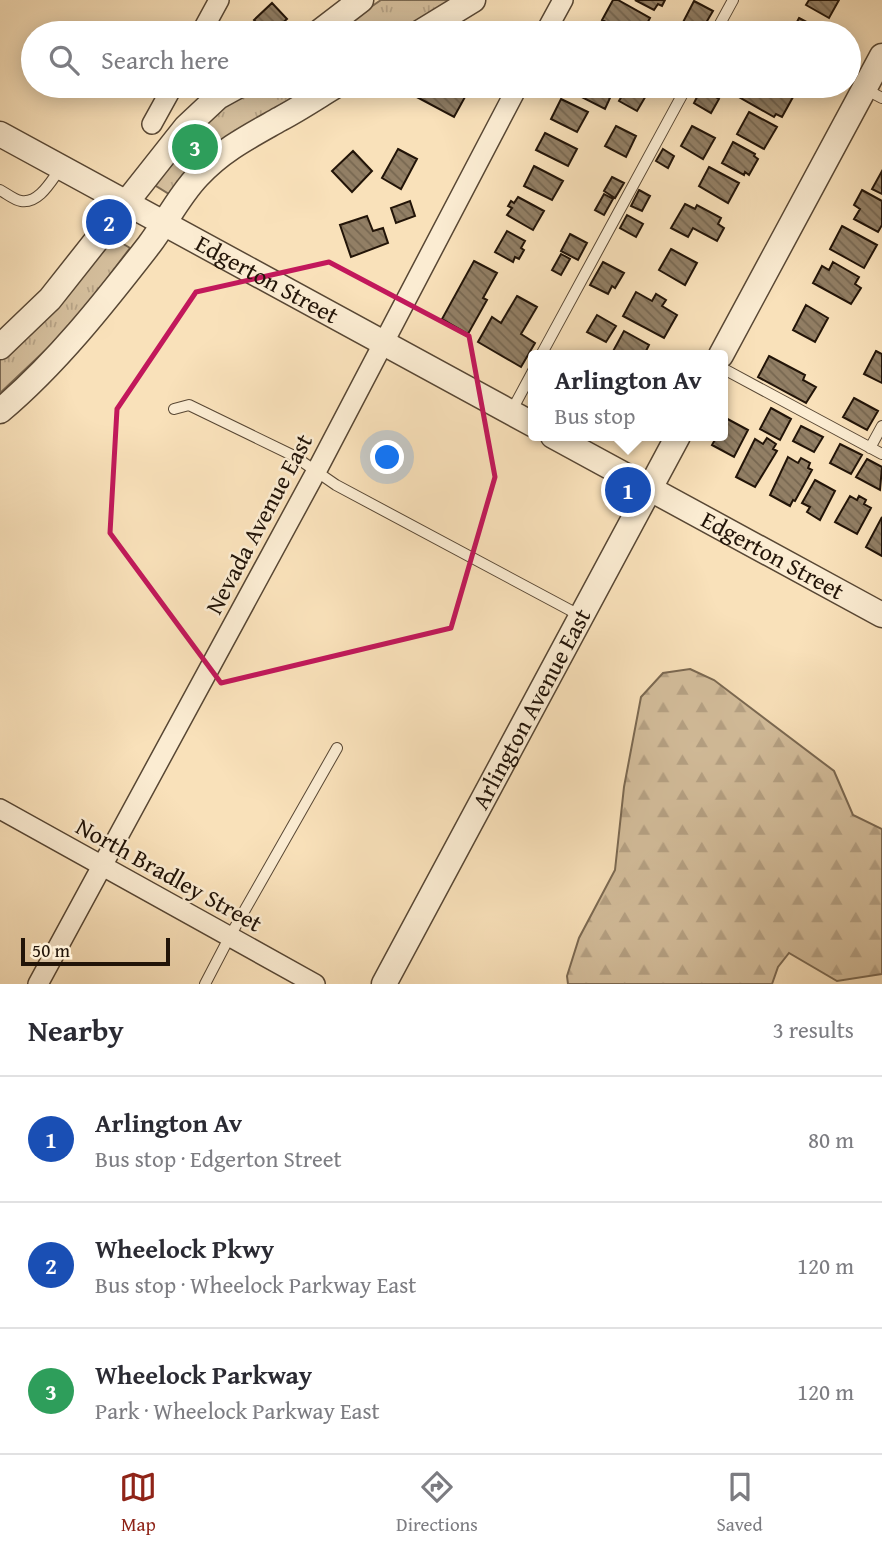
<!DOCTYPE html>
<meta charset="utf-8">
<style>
body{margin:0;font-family:"Gentium Book Plus",serif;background:#f2f2f3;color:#2b2b33}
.scale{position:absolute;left:21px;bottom:18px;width:149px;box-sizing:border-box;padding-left:7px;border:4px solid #221408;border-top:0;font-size:19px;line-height:24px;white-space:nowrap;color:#221408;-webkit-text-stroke:5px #fbecd2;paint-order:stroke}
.you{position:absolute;left:388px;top:458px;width:24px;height:24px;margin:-18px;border:5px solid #fff;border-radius:50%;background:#1a73e8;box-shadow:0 0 0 10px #1a73e833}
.badge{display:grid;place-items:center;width:46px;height:46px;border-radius:50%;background:#8f2418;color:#fff;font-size:23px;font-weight:700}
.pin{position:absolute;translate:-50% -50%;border:4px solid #fff;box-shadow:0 2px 7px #0006}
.popup{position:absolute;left:528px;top:350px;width:200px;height:91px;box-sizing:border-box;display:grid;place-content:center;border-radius:7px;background:#fff;filter:drop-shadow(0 2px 5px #0005);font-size:23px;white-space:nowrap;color:#7c7c81}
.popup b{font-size:26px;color:#2b2b33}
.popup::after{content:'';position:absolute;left:50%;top:100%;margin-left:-14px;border:14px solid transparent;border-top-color:#fff}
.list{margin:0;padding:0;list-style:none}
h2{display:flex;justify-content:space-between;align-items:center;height:91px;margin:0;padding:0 28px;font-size:30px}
h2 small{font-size:23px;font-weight:400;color:#7c7c81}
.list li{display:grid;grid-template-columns:46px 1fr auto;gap:21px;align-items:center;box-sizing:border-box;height:126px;padding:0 28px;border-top:2px solid #e1e1e2}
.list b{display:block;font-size:26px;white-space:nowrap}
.list p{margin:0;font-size:23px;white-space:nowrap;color:#7c7c81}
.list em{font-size:23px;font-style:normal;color:#7c7c81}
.icon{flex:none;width:38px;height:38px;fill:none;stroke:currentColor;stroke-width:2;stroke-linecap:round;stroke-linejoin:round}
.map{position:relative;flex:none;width:882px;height:984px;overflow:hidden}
.search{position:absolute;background:#fff;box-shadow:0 4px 18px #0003;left:21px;right:21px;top:21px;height:77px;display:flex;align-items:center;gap:18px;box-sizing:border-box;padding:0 24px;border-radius:38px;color:#7c7c81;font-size:26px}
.sheet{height:469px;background:#fff}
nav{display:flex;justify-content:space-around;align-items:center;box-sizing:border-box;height:98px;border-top:2px solid #e1e1e2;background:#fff;font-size:19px;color:#7c7c81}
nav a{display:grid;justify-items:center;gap:4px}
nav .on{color:#8f2418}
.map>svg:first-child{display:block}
.forest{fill:url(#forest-firs);stroke:#7b6952;stroke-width:2}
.park{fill:url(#park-tufts);stroke:#7b6952;stroke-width:2}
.building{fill:url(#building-back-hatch);stroke:#221408;stroke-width:2}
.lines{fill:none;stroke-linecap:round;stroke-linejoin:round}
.service-casing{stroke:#584734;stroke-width:12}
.minor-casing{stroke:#584734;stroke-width:22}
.tertiary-casing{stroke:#584734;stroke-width:27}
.service{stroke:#fbecd2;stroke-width:10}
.minor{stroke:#fbecd2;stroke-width:19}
.tertiary{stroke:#fbecd2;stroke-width:24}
.marked{fill:none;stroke:#c2185b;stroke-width:5;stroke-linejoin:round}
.labels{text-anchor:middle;stroke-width:5;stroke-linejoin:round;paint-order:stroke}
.street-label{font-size:24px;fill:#221408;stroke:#fbecd2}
</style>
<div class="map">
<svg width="882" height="984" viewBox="0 0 882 984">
<defs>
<pattern id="forest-firs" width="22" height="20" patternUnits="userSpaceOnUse" patternTransform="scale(1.75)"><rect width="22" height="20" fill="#d4be9c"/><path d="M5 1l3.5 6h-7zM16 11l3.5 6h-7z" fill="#b6a285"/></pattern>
<pattern id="park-tufts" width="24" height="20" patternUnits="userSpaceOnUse" patternTransform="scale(1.75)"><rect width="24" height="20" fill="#d4be9c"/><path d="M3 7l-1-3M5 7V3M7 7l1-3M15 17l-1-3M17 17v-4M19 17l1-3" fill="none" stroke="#b6a285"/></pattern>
<pattern id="building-back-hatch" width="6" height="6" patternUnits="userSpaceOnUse" patternTransform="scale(1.75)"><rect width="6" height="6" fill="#927f65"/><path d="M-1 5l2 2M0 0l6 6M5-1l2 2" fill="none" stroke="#776751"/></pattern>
</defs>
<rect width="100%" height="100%" fill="#f9e1ba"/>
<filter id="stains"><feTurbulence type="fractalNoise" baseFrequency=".00286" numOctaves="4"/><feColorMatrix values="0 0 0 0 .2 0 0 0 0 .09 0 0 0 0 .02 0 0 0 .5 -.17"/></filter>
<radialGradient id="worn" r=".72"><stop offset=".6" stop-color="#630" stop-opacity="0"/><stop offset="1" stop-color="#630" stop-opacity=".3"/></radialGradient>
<path class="forest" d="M690 669 714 680 834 771 853 815 882 829V974L837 981 789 953 778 967 772 984H568L567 976 579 938 615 870 624 787 641 697 663 673Z"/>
<path class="park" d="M381 0H453L400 33H333Z
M252 86H318L169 194 148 181 218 106Z
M110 236 130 248 85 308 51 345 0 393V353Z"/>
<path class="building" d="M613 0H618L650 18 642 33H626L602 20Z
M635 0H665L662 6 658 4 654 10Z
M809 0H839L829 18 806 5Z
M694 1 713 11 700 33H693L681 26Z
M272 3 287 19 271 33H261L253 25 256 22 254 20Z
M799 18 820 29 817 33H791Z
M418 86H444L465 97 454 117 413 95Z
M570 86H605L604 88 608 90 606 96 610 98 605 109 568 90Z
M628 86 647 94 637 111 619 101Z
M642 86H664L658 95Z
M745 86H779L788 91 787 93 793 97 782 117 776 114 774 117 739 97Z
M701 89 719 99 711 113 694 103Z
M561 99 588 112 577 132 551 119Z
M749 112 777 127 764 149 737 134Z
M616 126 636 136 626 157 605 146Z
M692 126 715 138 703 159 681 146Z
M545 133 577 149 568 166 536 150Z
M733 142 755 154 754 156 758 159 749 175 745 172 744 175 722 163Z
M398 149 417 159 401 189 382 178Z
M663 149 674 156 668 168 656 161Z
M353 151 372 171 352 192 332 171Z
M534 166 563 181 552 200 524 186Z
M709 167 739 183 728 203 699 186Z
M882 171V194L872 189Z
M612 177 624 183 615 198 604 191Z
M639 190 650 196 642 211 631 206Z
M862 190 882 201V225L878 232 854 219 860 209 854 205Z
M604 194 613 199 604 215 595 210Z
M518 197 544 211 533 230 507 215 512 208 508 206 511 201 514 203Z
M410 201 415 216 396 223 391 208Z
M685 204 695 209 697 205 721 218 718 224 724 228 717 241 693 228 688 237 671 228Z
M627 215 643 224 636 237 620 228Z
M367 216 373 231 383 228 388 243 351 257 340 225Z
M842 226 877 245 864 268 830 249Z
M507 231 525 241 521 248 524 250 519 259 515 257 513 262 495 252Z
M570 234 587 243 578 260 561 251Z
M671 249 697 263 685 285 659 270Z
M561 254 570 259 561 275 552 270Z
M474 261 497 273 483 298 487 300 468 334 442 319Z
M603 262 624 273 615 288 612 286 608 294 590 285Z
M833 262 859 277 855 284 861 288 851 304 813 283 822 266 829 270Z
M636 292 652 301 656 294 666 300 662 306 677 315 664 338 623 316Z
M517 296 537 307 521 334 535 343 521 367 478 342 492 317 501 323Z
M806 305 828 318 815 342 793 330Z
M597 315 616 326 606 342 587 332Z
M624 331 649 345 644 355H611Z
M876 351 882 354V383L864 374Z
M769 356 805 375 803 380 816 387 806 403 758 377Z
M854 398 878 411 867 430 843 417Z
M771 408 791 419 780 440 760 429Z
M722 416 748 430 734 457 712 445 717 436H722Z
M801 426 823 437 814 452 793 441Z
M767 438 776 444 773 449 777 451 755 487 736 477 755 439 763 444Z
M840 444 862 455 851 474 830 463Z
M788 457 798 463 801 458 810 463 808 468 812 470 795 501 793 500 790 506 770 495Z
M867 459 882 467 880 490 856 477Z
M815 480 835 491 820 520 807 512 810 507 802 503Z
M850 496 857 500 859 496 866 500 864 504 871 508 857 534 835 522Z
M882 517V556L866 547Z"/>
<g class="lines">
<g class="service-casing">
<path id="service" d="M715 33 733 0
M865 89 882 98
M0 190C6 193 14 200 21 201 39 204 51 181 60 169
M541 355 687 86
M722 368 882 454
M174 409 189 405 294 456 336 485 581 616
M511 412 534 369
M870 448 882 426
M205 984 230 936 337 748"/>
</g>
<g class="minor-casing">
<path id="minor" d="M201 33 219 0
M545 33 563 0
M152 124 173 86
M0 809 315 984
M38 984 317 470 518 86"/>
</g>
<g class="tertiary-casing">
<g id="tertiary">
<path d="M318 33 361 0"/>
<path d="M419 33 473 0"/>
<path id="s1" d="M0 134 534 425"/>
<path d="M0 347 50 299 186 127 218 97 238 86"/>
<path d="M721 355 882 56"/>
<path d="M0 411C56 364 104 303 149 245 166 223 178 197 198 176 222 150 250 136 280 119 299 109 317 97 335 86"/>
<path id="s2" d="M553 436 882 615"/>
<path id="s3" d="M384 984 678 436"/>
</g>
</g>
<use href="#service" class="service"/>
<use href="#minor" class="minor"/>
<use href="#tertiary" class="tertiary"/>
</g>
<path class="marked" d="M329 262 469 336 495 477 451 628 221 683 110 533 117 409 196 292Z"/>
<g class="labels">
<g class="street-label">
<text dy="8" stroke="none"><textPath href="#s1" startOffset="304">Edgerton Street</textPath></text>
<text transform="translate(259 524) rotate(-62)" y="8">Nevada Avenue East</text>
<text dy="8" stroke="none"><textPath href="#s2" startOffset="250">Edgerton Street</textPath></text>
<text dy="8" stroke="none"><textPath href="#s3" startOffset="312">Arlington Avenue East</textPath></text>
<text transform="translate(169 875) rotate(29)" y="8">North Bradley Street</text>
</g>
</g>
<rect width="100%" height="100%" filter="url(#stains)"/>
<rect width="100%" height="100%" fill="url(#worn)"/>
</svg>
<div class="scale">50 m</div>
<div class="you"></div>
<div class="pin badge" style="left:628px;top:490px;background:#1a4fb4">1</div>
<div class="popup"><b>Arlington Av</b>Bus stop</div>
<div class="pin badge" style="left:109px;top:222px;background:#1a4fb4">2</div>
<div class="pin badge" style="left:195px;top:147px;background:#2e9e5b">3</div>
<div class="search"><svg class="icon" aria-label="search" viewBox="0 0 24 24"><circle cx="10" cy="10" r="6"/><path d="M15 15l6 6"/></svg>Search here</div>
</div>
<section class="sheet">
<h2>Nearby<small>3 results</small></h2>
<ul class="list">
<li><span class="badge" style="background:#1a4fb4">1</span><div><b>Arlington Av</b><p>Bus stop · Edgerton Street</p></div><em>80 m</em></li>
<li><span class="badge" style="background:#1a4fb4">2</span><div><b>Wheelock Pkwy</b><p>Bus stop · Wheelock Parkway East</p></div><em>120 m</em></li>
<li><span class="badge" style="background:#2e9e5b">3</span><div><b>Wheelock Parkway</b><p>Park · Wheelock Parkway East</p></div><em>120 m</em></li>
</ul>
</section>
<nav>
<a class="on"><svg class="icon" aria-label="map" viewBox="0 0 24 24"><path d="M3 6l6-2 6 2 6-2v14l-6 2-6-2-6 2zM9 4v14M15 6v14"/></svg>Map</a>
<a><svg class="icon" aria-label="directions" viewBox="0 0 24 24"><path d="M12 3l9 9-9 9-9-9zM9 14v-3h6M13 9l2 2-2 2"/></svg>Directions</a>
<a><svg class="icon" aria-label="saved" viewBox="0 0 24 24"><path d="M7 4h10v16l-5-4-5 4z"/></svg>Saved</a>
</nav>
